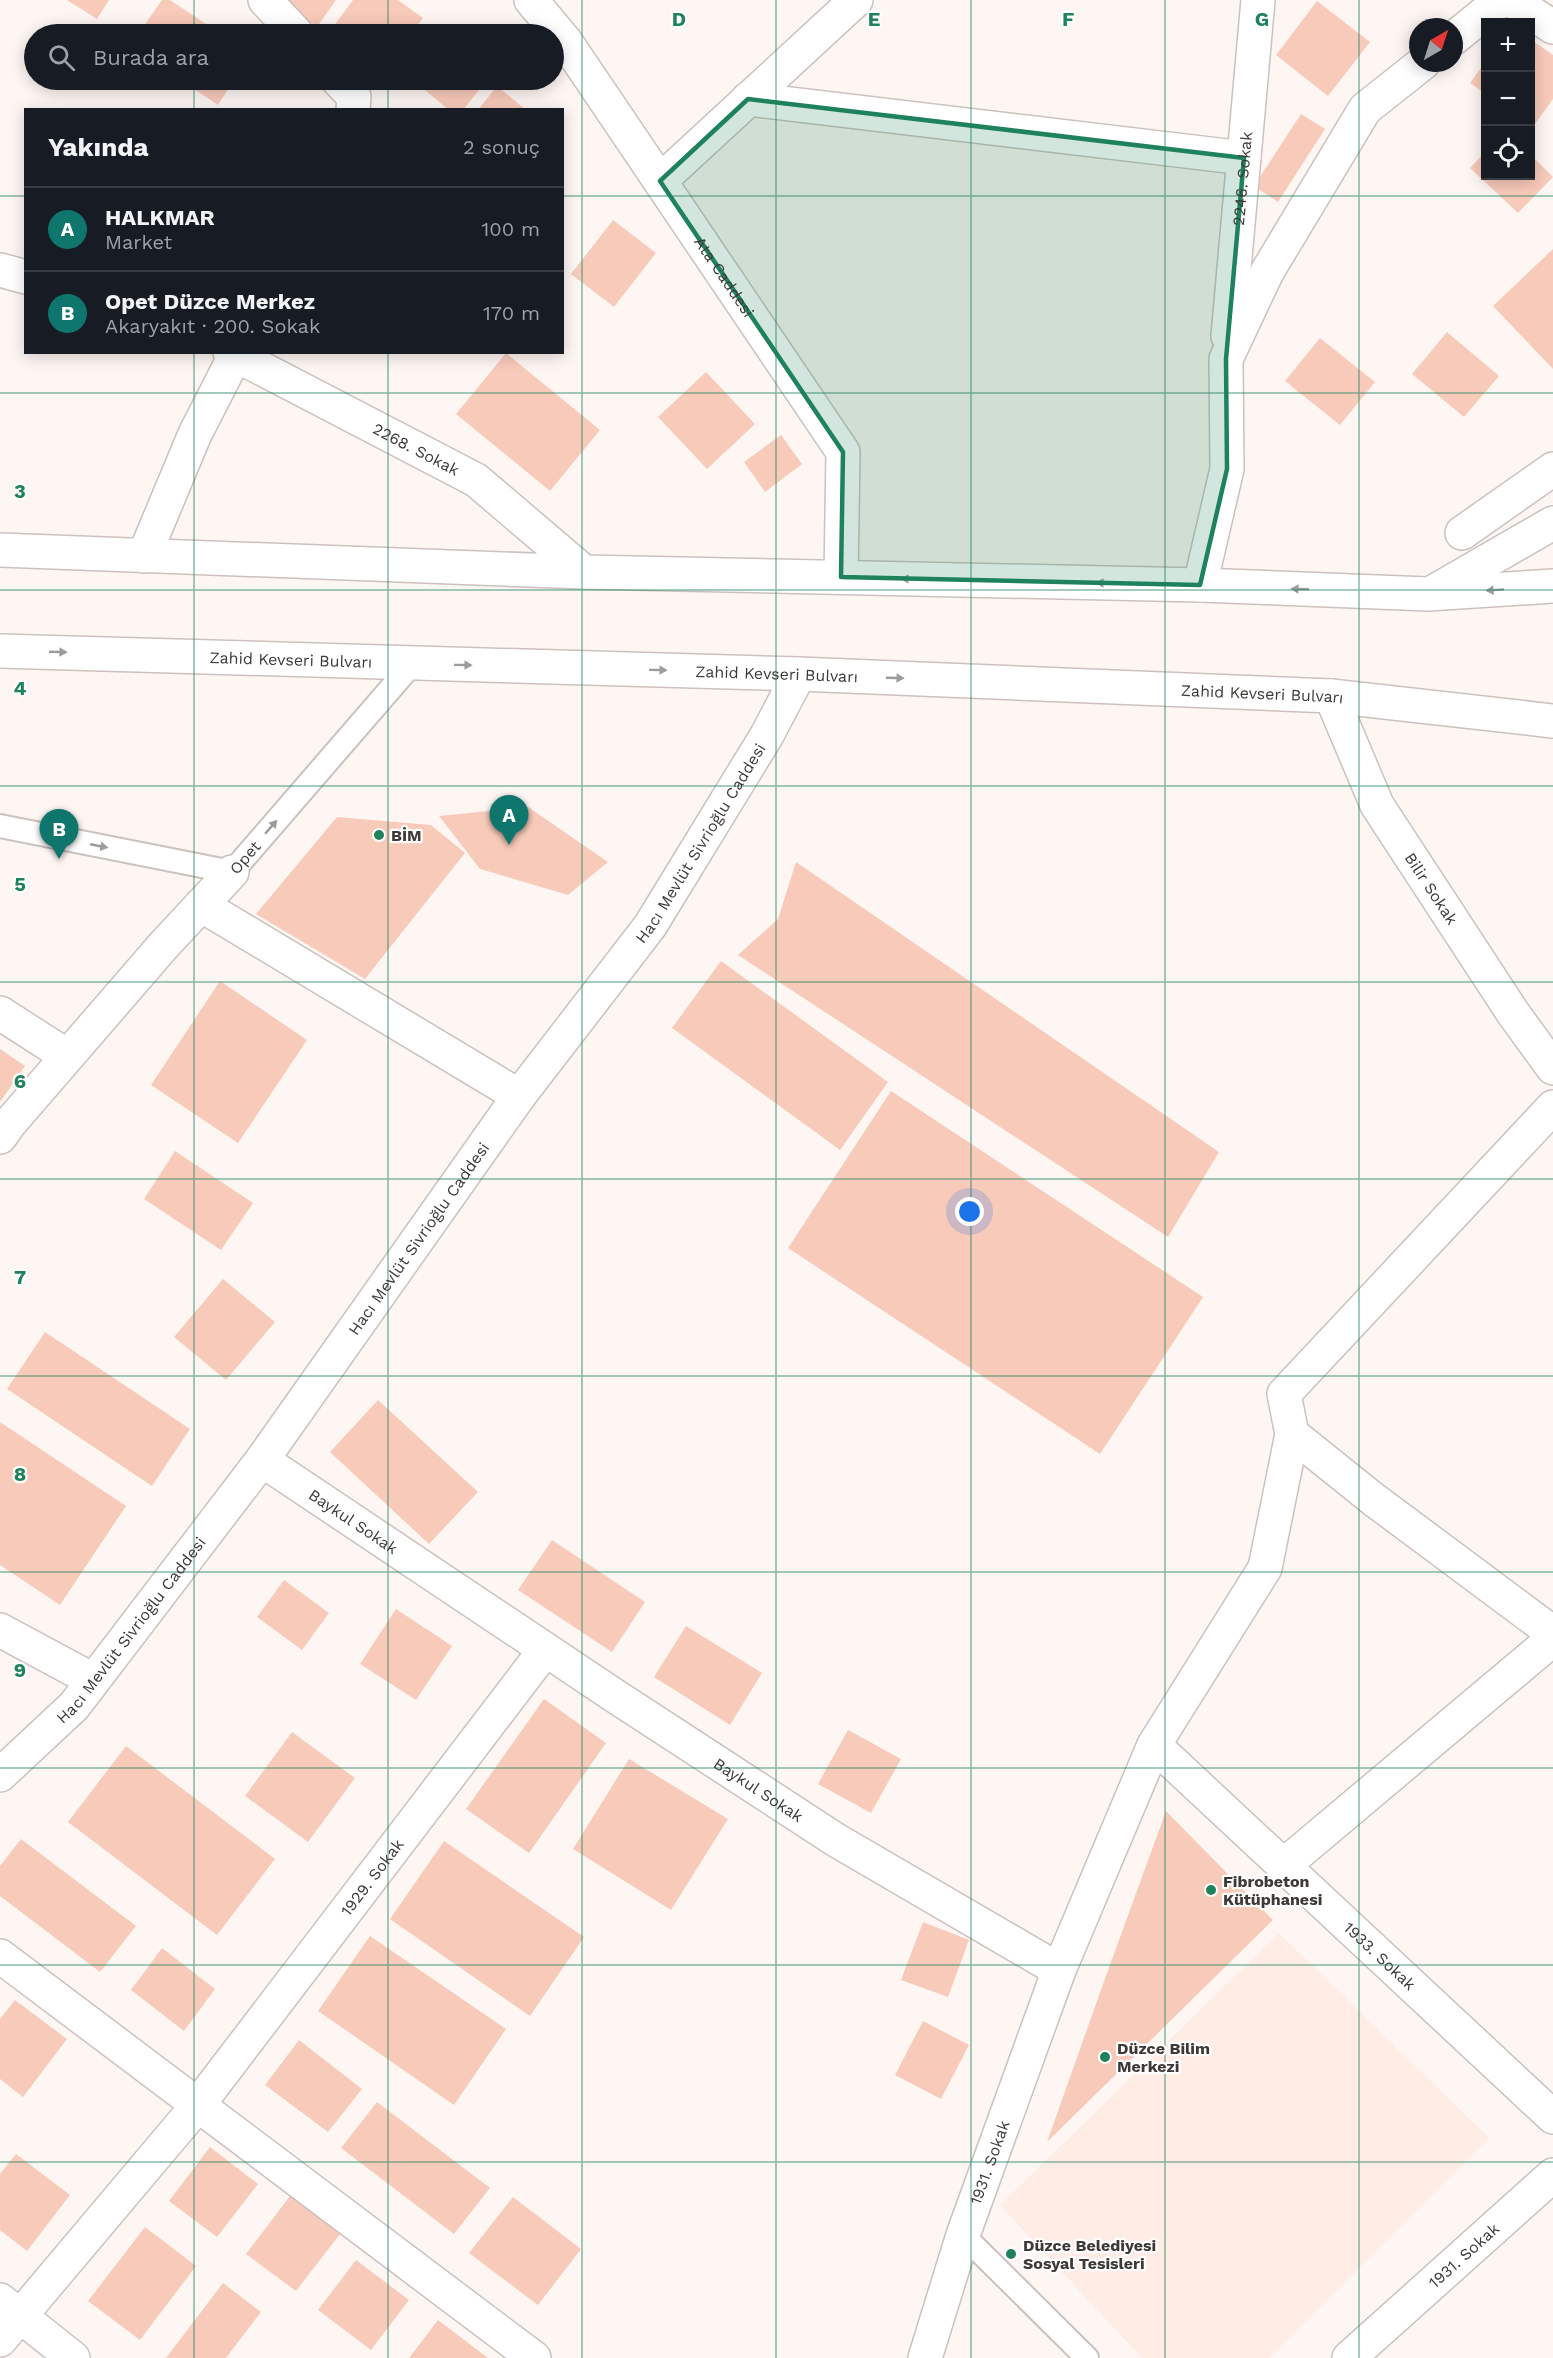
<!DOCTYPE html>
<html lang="tr">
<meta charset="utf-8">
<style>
body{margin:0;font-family:"Work Sans",sans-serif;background:#242831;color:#f1f3f6}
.controls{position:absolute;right:18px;top:18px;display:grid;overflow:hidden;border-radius:0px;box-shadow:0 3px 15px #0003}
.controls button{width:54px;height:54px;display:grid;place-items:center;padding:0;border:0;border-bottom:2px solid #363941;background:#171b24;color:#f1f3f6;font:30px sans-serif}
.compass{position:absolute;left:1409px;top:18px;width:54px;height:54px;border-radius:50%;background:#171b24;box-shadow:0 3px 15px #0003;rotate:39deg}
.you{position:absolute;left:970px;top:1212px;width:21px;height:21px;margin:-15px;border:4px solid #fff;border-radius:50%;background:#1a73e8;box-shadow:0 0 0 9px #1a73e833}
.badge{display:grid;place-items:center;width:39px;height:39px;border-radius:50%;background:#0f766e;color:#fff;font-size:20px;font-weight:700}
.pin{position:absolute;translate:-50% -50px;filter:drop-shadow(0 2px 3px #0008)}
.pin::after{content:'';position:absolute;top:32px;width:21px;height:18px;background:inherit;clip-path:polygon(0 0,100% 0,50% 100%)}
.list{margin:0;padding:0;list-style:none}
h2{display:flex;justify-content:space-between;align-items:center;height:78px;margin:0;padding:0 24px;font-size:26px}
h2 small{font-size:20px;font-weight:400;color:#9ea1a6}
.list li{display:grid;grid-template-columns:39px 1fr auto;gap:18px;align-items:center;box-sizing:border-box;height:84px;padding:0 24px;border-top:2px solid #363941}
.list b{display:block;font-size:22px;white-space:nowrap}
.list p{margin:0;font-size:20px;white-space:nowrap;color:#9ea1a6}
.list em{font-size:20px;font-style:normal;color:#9ea1a6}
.icon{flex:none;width:33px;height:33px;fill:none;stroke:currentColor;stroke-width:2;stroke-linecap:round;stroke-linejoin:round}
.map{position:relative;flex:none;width:1553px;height:2358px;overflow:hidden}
.search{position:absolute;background:#171b24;box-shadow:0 3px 15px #0003;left:24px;top:24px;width:540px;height:66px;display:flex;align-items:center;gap:15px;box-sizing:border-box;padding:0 21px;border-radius:33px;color:#9ea1a6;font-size:22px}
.panel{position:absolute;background:#171b24;box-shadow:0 3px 15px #0003;left:24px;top:108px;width:540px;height:246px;border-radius:0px}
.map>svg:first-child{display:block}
.built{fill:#ffece5}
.building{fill:#f8caba}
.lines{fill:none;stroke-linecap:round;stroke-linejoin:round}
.lane-casing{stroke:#ccc1be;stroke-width:26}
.street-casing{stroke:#ccc1be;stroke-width:36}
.secondary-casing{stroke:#ccc1be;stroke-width:36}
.primary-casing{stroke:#ccc1be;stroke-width:36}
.lane{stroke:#fff;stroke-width:22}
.street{stroke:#fff;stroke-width:33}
.secondary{stroke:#fff;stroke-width:33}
.primary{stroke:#fff;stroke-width:33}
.oneway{fill:#9e9c9b}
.marked{fill:#1e825c;fill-opacity:0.2;stroke:#1e825c;stroke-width:4.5;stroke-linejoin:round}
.grid{fill:none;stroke:#1e825c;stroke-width:1.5;stroke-opacity:0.55}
.poi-dot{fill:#1e825c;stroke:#fff;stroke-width:2}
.labels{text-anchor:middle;stroke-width:4.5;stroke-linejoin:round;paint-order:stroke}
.street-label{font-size:16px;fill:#3d3937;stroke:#fff}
.poi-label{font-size:16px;font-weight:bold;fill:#3d3937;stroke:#fff;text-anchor:start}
.grid-label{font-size:20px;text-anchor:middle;font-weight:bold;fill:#1e825c;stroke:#fff;stroke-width:4.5;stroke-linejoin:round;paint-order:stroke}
</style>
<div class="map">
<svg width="1553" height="2358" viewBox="0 0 1553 2358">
<rect width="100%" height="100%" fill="#fef6f3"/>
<path class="built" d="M1279 1933 1489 2138 1269 2358H1142L1000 2205Z"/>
<path class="building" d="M67 0H109L97 19Z
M162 0H170L221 34H138Z
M278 0H336L317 27Z
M353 0H398L423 18 411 34H328Z
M1317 1 1370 42 1328 96 1276 55Z
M1530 39 1553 55V99L1532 128Z
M1486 61V94L1470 83Z
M181 80H234L218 105Z
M426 80H476L483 85 463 110H449L420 86Z
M497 86 526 110H478Z
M1301 114 1325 129 1278 202 1254 186Z
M1486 151V176H1530V154L1553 177 1518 213 1470 168Z
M613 220 656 253 614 307 571 274Z
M1553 249V369L1493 306Z
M1447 332 1499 376 1464 417 1412 374Z
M1320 338 1375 382 1340 425 1285 381Z
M506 353 600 430 550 491 456 414Z
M706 372 755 424 707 469 658 417Z
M781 435 802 464 765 492 744 462Z
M528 807 608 862 568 895 480 869 439 816Z
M337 817 431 825 465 853 365 979 256 914Z
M796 862 1219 1152 1168 1237 738 955 778 919Z
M721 961 888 1082 840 1150 672 1028Z
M220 981 307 1040 238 1143 151 1085Z
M0 1049 25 1066 0 1102Z
M891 1091 1203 1297 1100 1454 788 1248Z
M175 1151 253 1203 221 1250 144 1199Z
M223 1279 275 1322 226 1380 174 1337Z
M45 1332 190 1429 152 1486 7 1389Z
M378 1400 478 1492 429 1544 330 1452Z
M0 1422 126 1506 60 1605 0 1565Z
M552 1540 645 1602 612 1652 518 1590Z
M284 1580 329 1613 302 1650 257 1617Z
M396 1609 452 1646 416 1700 360 1664Z
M686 1626 762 1673 730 1725 654 1677Z
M544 1699 606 1743 529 1853 466 1809Z
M848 1730 901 1759 871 1813 818 1784Z
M292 1732 355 1778 308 1842 245 1796Z
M126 1746 275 1859 217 1935 68 1822Z
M629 1759 728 1819 671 1910 573 1849Z
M1166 1811 1273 1920 1047 2142 1107 1973Z
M21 1839 136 1926 100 1972 0 1896V1866Z
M444 1841 584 1937 530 2016 390 1919Z
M923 1922 969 1940 948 1997 901 1980Z
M370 1936 506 2029 454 2105 318 2011Z
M162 1948 215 1989 184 2031 131 1990Z
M15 2000 67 2039 23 2097 0 2079V2019Z
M923 2021 969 2045 941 2099 895 2075Z
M299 2040 362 2089 328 2132 265 2085Z
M377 2102 490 2188 454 2234 341 2148Z
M210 2147 258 2184 217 2237 169 2201Z
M16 2154 70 2195 27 2251 0 2230V2174Z
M290 2196 340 2234 296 2291 246 2254Z
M513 2197 581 2249 538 2305 469 2253Z
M145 2227 196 2266 140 2340 88 2301Z
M356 2260 409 2300 371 2350 318 2310Z
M223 2283 261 2312 226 2358H166Z
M438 2320 488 2358H409Z"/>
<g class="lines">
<g class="lane-casing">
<g id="lane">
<path id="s1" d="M0 826 232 872 412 664"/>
<path d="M963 2235 1087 2358"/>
</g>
</g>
<g class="street-casing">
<g id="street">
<path d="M265 0 297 34"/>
<path d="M1511 0 1553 27"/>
<path d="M1454 38 1501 0"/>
<path d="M338 80 354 97 353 110"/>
<path d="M748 99 1244 158"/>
<path d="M660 181 856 0"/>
<path d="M0 270 26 277"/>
<path id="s2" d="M1228 336 1258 0"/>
<path id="s3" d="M230 352 476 480 584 572"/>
<path d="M1462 533 1553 469"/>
<path d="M144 556 195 434 237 352"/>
<path d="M1200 585 1227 469 1226 359 1267 272 1365 109 1423 63"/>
<path d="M201 905 519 1096"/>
<path d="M0 1013 67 1056"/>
<path d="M1553 1107 1284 1394 1292 1434 1373 1499 1553 1633"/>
<path d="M0 1137 10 1123 163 946 232 872"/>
<path id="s4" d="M262 1460 612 1694 836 1840 1059 1970 1154 1745 1265 1568 1292 1434"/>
<path d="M0 1630 93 1680"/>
<path id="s5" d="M1154 1745 1553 2117"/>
<path d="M1283 1866 1553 1639"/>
<path d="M0 1956 534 2358"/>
<path d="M0 2300 73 2358"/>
<path id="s6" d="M0 2340 198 2105 545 1650"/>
<path id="s7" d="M925 2358 963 2235 1059 1970"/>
<path id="s8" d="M1349 2358 1553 2175"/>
</g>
</g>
<g class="secondary-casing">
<g id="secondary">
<path id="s9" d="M531 0 566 42 843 452 841 577"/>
<path id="s10" d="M1331 696 1377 805 1513 1013 1553 1068"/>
<path id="s11" d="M0 1775 74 1706 262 1460 519 1096 650 926 767 735 799 674"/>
</g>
</g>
<g class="primary-casing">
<g id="primary">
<path d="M0 550 584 572 1200 585 1428 594 1553 586"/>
<path d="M1435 591 1553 523"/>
<path id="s12" d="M0 651 799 674 1331 696 1553 721"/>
</g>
</g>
<use href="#lane" class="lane"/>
<use href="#street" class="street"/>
<use href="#secondary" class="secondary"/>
<use href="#primary" class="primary"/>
</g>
<defs><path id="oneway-solid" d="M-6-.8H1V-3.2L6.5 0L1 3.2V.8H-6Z" transform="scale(1.5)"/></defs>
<g class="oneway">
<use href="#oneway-solid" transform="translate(910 579) rotate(-179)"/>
<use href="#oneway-solid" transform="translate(1105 583) rotate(-179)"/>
<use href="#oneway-solid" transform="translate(1300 589) rotate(-178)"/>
<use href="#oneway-solid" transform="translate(1495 590) rotate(176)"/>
<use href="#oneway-solid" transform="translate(58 652) rotate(2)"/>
<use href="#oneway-solid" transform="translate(463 665) rotate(1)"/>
<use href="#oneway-solid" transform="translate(658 670) rotate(1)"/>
<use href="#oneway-solid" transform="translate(895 678) rotate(2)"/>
<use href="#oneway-solid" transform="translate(271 827) rotate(-49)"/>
<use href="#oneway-solid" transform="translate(99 846) rotate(11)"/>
</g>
<path class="marked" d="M748 99 1244 158 1226 359 1227 469 1200 585 841 577 843 452 660 181Z"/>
<path class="grid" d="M194 0V34M388 0V34M582 0V2358M776 0V2358M971 0V2358M1165 0V2358M1359 0V2358M194 80V110M388 80V110M0 196H26M562 196H1553M194 352V2358M388 352V2358M0 393H1553M0 590H1553M0 786H1553M0 982H1553M0 1179H1553M0 1376H1553M0 1572H1553M0 1768H1553M0 1965H1553M0 2162H1553"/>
<g class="poi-dot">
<circle cx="379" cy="835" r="6"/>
<circle cx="1211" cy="1890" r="6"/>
<circle cx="1105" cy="2057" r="6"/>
<circle cx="1011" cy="2254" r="6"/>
</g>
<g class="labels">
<g class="street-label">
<text dy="6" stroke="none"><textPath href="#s2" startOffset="158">2246. Sokak</textPath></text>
<text dy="6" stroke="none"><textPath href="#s9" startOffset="338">Ata Caddesi</textPath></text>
<text dy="6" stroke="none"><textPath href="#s3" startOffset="210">2268. Sokak</textPath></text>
<text dy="6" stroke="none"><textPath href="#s12" startOffset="291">Zahid Kevseri Bulvarı</textPath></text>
<text dy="6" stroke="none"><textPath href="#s12" startOffset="777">Zahid Kevseri Bulvarı</textPath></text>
<text dy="6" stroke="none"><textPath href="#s12" startOffset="1263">Zahid Kevseri Bulvarı</textPath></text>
<text dy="6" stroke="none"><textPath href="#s11" startOffset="1168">Hacı Mevlüt Sivrioğlu Caddesi</textPath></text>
<text dy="6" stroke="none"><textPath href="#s1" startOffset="256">Opet</textPath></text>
<text dy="6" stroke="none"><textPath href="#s10" startOffset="218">Bilir Sokak</textPath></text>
<text dy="6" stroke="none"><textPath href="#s11" startOffset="682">Hacı Mevlüt Sivrioğlu Caddesi</textPath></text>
<text dy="6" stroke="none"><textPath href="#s4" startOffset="110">Baykul Sokak</textPath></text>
<text dy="6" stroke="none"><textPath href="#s11" startOffset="196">Hacı Mevlüt Sivrioğlu Caddesi</textPath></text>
<text dy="6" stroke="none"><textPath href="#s4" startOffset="596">Baykul Sokak</textPath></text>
<text dy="6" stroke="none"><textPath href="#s6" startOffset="594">1929. Sokak</textPath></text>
<text dy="6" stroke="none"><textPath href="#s5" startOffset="309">1933. Sokak</textPath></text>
<text dy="6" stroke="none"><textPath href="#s7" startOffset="206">1931. Sokak</textPath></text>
<text dy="6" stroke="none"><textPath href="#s8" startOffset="154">1931. Sokak</textPath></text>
</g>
<g class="poi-label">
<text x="391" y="841">BİM</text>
<text x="1223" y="1887">Fibrobeton<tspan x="1223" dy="18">Kütüphanesi</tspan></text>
<text x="1117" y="2054">Düzce Bilim<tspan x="1117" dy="18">Merkezi</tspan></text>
<text x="1023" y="2251">Düzce Belediyesi<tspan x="1023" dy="18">Sosyal Tesisleri</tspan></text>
</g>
</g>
<g class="grid-label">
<text x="679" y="26">D</text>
<text x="874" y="26">E</text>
<text x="1068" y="26">F</text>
<text x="1262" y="26">G</text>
<text x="20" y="498">3</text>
<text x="20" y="695">4</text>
<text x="20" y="891">5</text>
<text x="20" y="1088">6</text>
<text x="20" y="1284">7</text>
<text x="20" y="1481">8</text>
<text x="20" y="1677">9</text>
</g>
</svg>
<div class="controls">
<button>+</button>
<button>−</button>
<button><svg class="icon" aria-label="locate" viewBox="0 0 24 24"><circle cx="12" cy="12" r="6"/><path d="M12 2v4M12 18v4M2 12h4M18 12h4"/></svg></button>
</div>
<svg class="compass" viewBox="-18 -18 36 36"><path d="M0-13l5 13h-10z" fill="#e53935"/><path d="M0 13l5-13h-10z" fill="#9ea1a6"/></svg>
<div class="you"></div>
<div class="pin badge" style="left:509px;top:845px">A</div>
<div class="pin badge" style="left:59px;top:859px">B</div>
<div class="search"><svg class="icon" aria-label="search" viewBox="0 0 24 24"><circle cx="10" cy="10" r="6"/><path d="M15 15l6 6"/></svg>Burada ara</div>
<section class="panel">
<h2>Yakında<small>2 sonuç</small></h2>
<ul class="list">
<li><span class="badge">A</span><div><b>HALKMAR</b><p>Market</p></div><em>100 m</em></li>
<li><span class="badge">B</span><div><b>Opet Düzce Merkez</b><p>Akaryakıt · 200. Sokak</p></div><em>170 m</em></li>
</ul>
</section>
</div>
